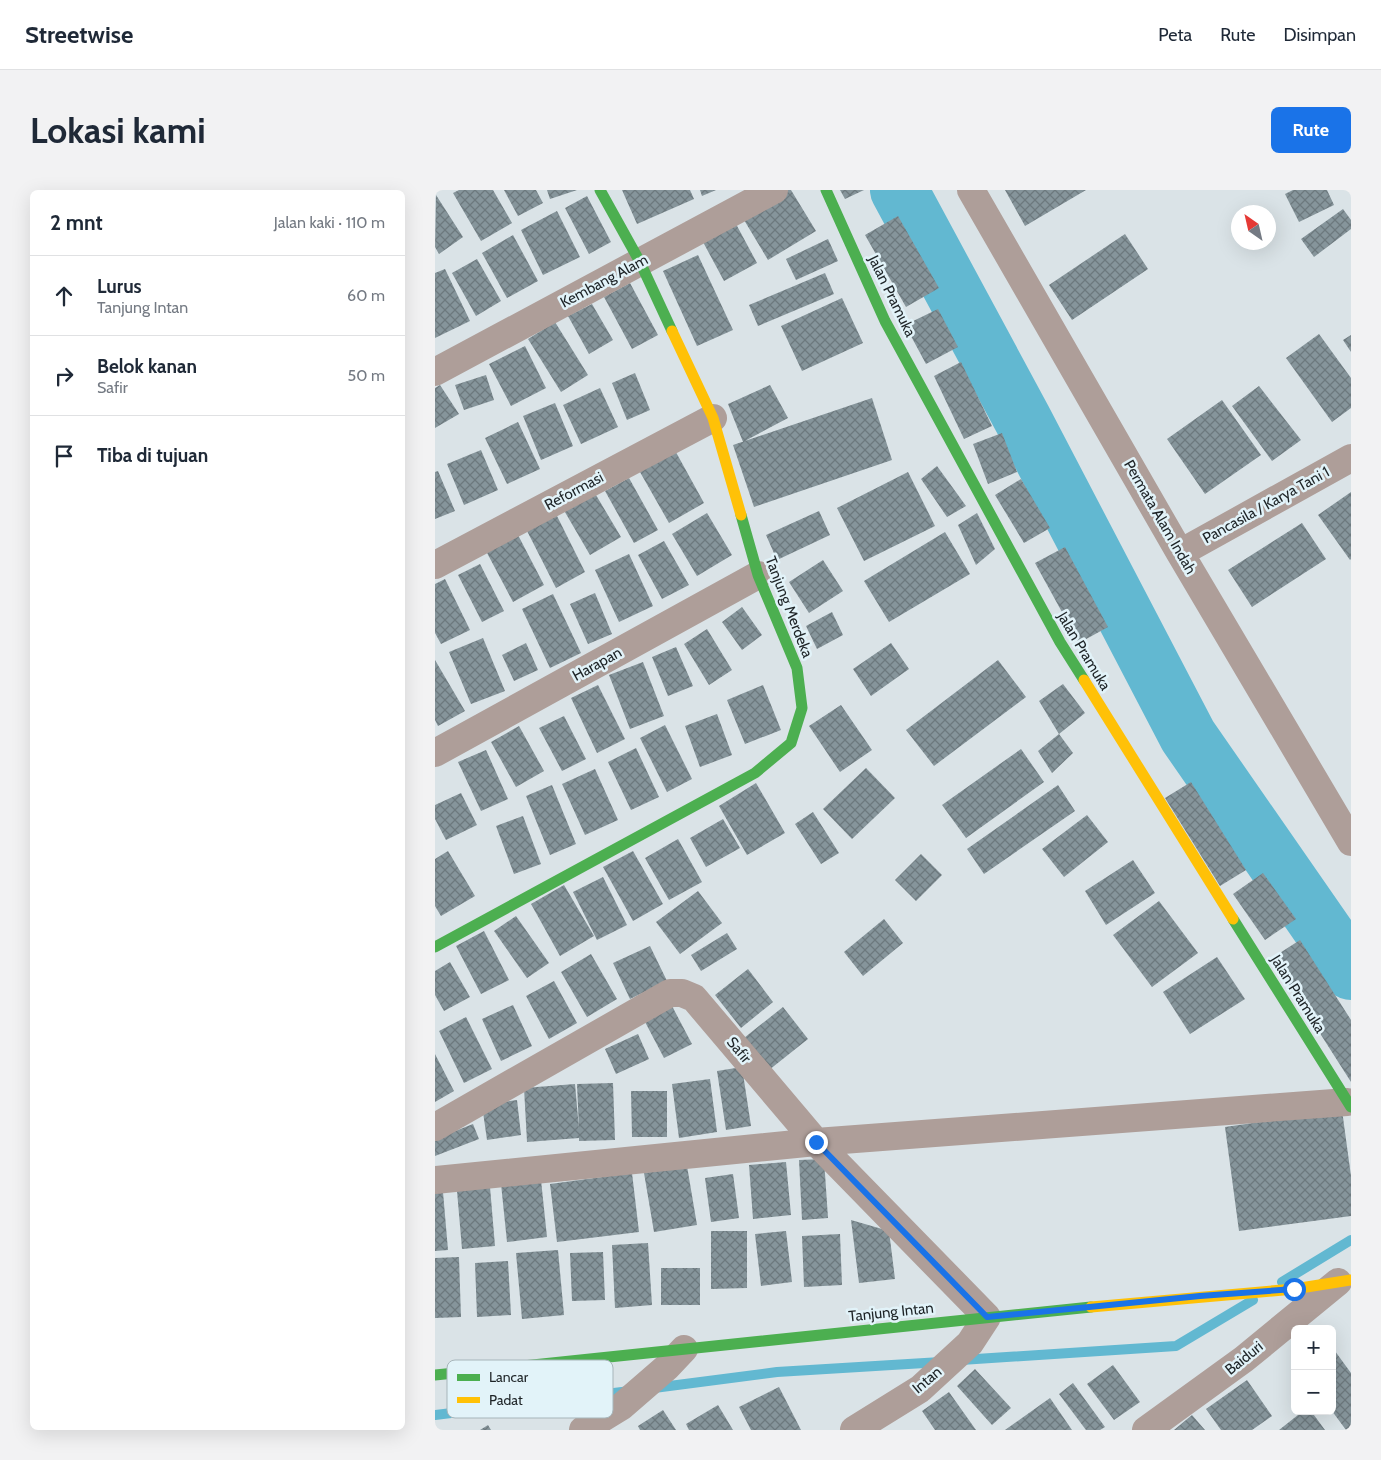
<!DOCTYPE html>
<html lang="id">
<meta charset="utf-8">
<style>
body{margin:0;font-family:Cabin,sans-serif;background:#f2f2f3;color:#1f2937}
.controls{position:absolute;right:15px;bottom:15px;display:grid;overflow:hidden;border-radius:8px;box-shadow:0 5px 20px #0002}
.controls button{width:45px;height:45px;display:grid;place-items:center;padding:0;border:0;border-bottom:1px solid #e0e1e3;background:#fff;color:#1f2937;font:25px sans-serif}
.compass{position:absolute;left:796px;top:15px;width:45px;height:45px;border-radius:50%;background:#fff;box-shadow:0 5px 20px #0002;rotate:326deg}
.stop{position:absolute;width:15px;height:15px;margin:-11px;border:4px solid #1a73e8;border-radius:50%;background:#fff}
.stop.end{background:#1a73e8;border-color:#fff;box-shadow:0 1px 5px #0008}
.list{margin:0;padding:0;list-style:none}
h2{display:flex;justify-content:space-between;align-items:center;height:65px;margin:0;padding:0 20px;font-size:21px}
h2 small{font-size:16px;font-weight:400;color:#747a83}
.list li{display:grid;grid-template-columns:32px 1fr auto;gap:15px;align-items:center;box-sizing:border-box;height:80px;padding:0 20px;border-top:1px solid #e0e1e3}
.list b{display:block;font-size:19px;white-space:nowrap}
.list p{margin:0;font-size:16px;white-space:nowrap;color:#747a83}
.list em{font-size:16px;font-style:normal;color:#747a83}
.icon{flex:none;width:28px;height:28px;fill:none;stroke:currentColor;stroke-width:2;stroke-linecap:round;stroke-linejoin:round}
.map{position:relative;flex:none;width:916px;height:1240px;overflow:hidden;border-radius:8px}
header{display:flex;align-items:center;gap:30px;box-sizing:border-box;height:70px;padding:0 25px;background:#fff;border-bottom:1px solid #e0e1e3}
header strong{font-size:24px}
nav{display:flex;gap:28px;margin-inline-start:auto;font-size:18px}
.intro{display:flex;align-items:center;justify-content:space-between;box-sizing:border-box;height:120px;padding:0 30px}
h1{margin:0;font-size:35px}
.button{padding:12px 22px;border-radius:8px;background:#1a73e8;color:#fff;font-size:18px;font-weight:700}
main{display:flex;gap:30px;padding:0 30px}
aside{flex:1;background:#fff;border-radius:8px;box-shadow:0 5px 20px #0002}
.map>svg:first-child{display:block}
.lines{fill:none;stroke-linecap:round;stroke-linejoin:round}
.stream{stroke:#62b8d1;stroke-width:10}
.river{stroke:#62b8d1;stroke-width:58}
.building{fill:url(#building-cross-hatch)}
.street{stroke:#ae9e99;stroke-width:28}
.fast{stroke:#4caf50;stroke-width:11}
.slow{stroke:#ffc107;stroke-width:11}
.route{stroke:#1a73e8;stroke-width:6}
.labels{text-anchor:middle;stroke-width:5;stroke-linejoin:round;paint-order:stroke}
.street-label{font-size:15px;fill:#1d2326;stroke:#e2f3f9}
.key{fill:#e2f3f9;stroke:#a7b5ba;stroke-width:1}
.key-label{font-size:14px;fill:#1d2326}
</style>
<header>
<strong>Streetwise</strong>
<nav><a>Peta</a><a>Rute</a><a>Disimpan</a></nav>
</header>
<div class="intro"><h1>Lokasi kami</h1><a class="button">Rute</a></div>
<main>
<aside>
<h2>2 mnt<small>Jalan kaki · 110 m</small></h2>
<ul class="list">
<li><svg class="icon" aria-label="ahead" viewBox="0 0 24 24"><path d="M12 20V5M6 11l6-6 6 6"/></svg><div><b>Lurus</b><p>Tanjung Intan</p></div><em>60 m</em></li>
<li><svg class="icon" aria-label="right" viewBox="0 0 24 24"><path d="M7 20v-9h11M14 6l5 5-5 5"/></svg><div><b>Belok kanan</b><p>Safir</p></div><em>50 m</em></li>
<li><svg class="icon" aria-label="arrive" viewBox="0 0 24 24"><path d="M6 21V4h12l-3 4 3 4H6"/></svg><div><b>Tiba di tujuan</b></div></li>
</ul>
</aside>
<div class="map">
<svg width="916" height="1240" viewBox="0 0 916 1240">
<defs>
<pattern id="building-cross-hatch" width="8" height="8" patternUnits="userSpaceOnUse" patternTransform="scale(1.25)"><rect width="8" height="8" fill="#86959b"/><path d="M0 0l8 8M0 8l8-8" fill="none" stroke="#6d797e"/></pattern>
</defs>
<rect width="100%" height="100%" fill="#dae3e7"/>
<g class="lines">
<path class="stream" d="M847 1092 916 1050
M526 1170 741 1156 818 1110
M219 1198 342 1182 506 1172
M0 1225 195 1201"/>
<path class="river" d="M464 0 588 230 753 546 916 781"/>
</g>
<path class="building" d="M24 0H58L77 33 46 51 18 3Z
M69 0H101L108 13 83 26Z
M112 0H142L115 9Z
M187 0H255L259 9 202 34Z
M265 0H281L267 6Z
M347 0H356L381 41 333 70 306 25Z
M405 0H429L410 9Z
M570 0H651L590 36Z
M858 0H892L899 15 864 32 850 4Z
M1 5 28 47 4 64 0 57Z
M152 6 176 52 154 64 130 18Z
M908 19 916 30V39L879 67 866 49Z
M122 21 145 67 108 85 86 40Z
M463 26 504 98 471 117 430 45Z
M301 34 322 73 289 91 268 52Z
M690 44 713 79 637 130 614 95Z
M78 45 103 91 72 108 47 63Z
M393 49 403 71 361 90 351 69Z
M263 65 298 140 262 156 228 81Z
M42 69 66 111 41 126 17 83Z
M10 79 35 131 0 148V83Z
M390 83 399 104 323 136 314 115Z
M195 93 223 145 197 159 169 107Z
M407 108 428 153 367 181 346 136Z
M157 114 178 150 154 164 133 126Z
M503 119 523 157 491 174 470 135Z
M120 132 153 185 126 202 93 149Z
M884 144 916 188V218L897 232 851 168Z
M916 145V162L908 150Z
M90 156 111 198 76 216 54 174Z
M526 172 557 236 529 249 499 186Z
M200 183 215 220 192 230 177 193Z
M51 185 59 210 29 220 20 195Z
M5 195 24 224 0 238V198Z
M335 195 353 228 308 252 293 214Z
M824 196 866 250 837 271 797 216Z
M165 198 183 237 146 254 128 215Z
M437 208 457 270 319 317 298 255Z
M787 210 826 265 770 304 732 249Z
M120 213 138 256 106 270 88 226Z
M83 232 105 279 72 294 50 248Z
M567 243 582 282 553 294 538 254Z
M237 255 269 313 234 333 201 275Z
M46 260 63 300 29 315 12 274Z
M502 276 531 316 512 327 486 289Z
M3 281 20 321 0 329V282Z
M473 282 500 336 429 371 402 318Z
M194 288 223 340 199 353 170 301Z
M586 289 615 338 589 353 560 305Z
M158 300 186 347 155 365 127 317Z
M916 302V369L915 370 883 325Z
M119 320 150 382 121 398 89 335Z
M384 321 395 345 342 370 331 345Z
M272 323 297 365 262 386 237 344Z
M542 323 560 359 541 375 523 335Z
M867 333 891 369 817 417 793 380Z
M510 342 535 384 454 432 429 391Z
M83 345 109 395 78 412 51 361Z
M229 351 254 395 227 409 203 365Z
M630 357 673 437 644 453 600 373Z
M194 364 218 416 184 432 160 380Z
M388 370 408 401 374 423 354 392Z
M45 374 69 421 47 432 23 385Z
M10 389 35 440 6 454 0 443V394Z
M160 403 177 444 153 454 135 414Z
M118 404 146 463 115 478 87 419Z
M307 417 327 445 307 460 287 432Z
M397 422 408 445 382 459 371 436Z
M272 439 297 480 274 495 249 454Z
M48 448 70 501 36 514 14 462Z
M91 453 103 480 79 491 67 465Z
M456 453 474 479 436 506 418 479Z
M241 457 258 496 233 506 217 467Z
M0 470 30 521 3 536 0 530Z
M563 470 591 507 499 576 471 540Z
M208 472 229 526 195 539 174 485Z
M628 494 650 523 624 544 638 563 617 583 603 561 624 544 604 511Z
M163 495 190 549 162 563 136 508Z
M328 495 346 540 310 554 292 510Z
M406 515 437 560 405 582 374 536Z
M282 524 297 565 265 577 250 536Z
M129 526 151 569 127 581 104 538Z
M230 535 257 589 232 602 205 548Z
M84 536 109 581 81 597 56 552Z
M201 558 224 607 196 620 173 572Z
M586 559 609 592 531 648 507 615Z
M51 560 73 609 46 621 23 572Z
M431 578 460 608 417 649 388 619Z
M160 579 183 630 150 645 127 594Z
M756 592 811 680 785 696 730 608Z
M321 593 350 643 312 665 284 616Z
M117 595 141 654 115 665 91 606Z
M623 595 640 621 549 684 532 659Z
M26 603 42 635 11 650 0 629V615Z
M378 622 404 663 386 674 360 634Z
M652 625 673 652 629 687 607 659Z
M88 626 106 674 79 684 61 636Z
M288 629 305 658 271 677 255 648Z
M243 649 267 692 234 710 210 668Z
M13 661 40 706 6 726 0 716V669Z
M198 661 228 714 198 731 168 677Z
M486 664 507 685 481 711 460 690Z
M698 670 720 703 671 735 650 701Z
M828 683 861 729 830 750 798 704Z
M168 687 192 735 162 750 138 702Z
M129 695 159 746 125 766 96 714Z
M263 701 287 733 245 764 221 732Z
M724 711 763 763 717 797 678 745Z
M81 726 114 773 92 788 59 741Z
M449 729 468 753 428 786 409 762Z
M49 741 74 790 46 804 21 756Z
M292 743 302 759 266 781 256 765Z
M865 750 916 830V892L837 768Z
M215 756 232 791 195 809 178 773Z
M156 764 182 809 152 827 126 782Z
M782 767 810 809 755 844 728 802Z
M15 772 35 807 9 821 0 805V781Z
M313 779 338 812 306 838 280 805Z
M119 791 142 833 114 849 91 806Z
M78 815 97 856 66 871 47 829Z
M237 816 257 854 229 868 209 830Z
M348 817 373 849 334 880 309 848Z
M31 827 57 879 29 893 4 841Z
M203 844 214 869 181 884 170 859Z
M0 864 19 901 0 912Z
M307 877 316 936 291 940 282 881Z
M275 889 282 942 244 948 237 894Z
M178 893 180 950 144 951V948L92 952 89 898 140 894 144 939 142 894Z
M196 901H232V947H197Z
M82 910 86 945 52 950 47 915Z
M907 920 916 986V1026L804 1041 790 937Z
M38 934 44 949 0 966V949Z
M389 969 393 1028 367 1030 364 970Z
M351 972 356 1025 318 1029 314 975Z
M252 976 262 1035 219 1042 209 983Z
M197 983 204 1042 122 1052 115 994Z
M298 984 304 1028 276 1032 270 988Z
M106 990 112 1047 72 1052 66 994Z
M55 997 60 1056 27 1059 22 1001Z
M8 1002 13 1060 0 1061V1003Z
M416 1030 454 1041 460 1089 424 1093Z
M276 1041H312V1098L276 1099Z
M351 1041 357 1092 326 1096 320 1044Z
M405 1044 407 1095 369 1097 367 1046Z
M213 1053 217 1115 180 1118 177 1055Z
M123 1060 129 1125 87 1129 81 1063Z
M168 1062 170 1110 137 1111 135 1063Z
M24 1067 26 1127 0 1128V1068Z
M73 1071 76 1125 42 1127 40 1073Z
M226 1078H265V1115H226Z
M897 1157 916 1183V1240H911L897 1221Z
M678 1175 705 1212 679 1230 652 1194Z
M540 1179 576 1218 557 1235 522 1196Z
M812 1190 837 1226 817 1240H786L771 1219Z
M638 1193 670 1237 665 1240H651L624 1204Z
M344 1197 366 1240H316L304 1217Z
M514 1202 541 1240H500L487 1221Z
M615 1208 637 1240H570Z
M283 1215 298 1240H254L251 1234Z
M228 1220 241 1240H205L203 1236Z
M868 1221H876L890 1240H844Z
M757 1225 770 1240H739Z
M53 1235 56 1240H45Z"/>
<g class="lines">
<path class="street" d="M536 0 745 363 916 652
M0 182 339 0
M745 363 916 268
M0 375 278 228
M0 563 323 385
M0 937 235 803H247L259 808 381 952 552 1127 535 1153 485 1199 419 1240
M0 990 381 952 912 912
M148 1240 187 1216 232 1177 249 1159
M711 1240 809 1169 903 1092"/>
<path class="fast" d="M165 0 205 72 237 141
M391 0 450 131 625 452 649 490
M798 729 916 917
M0 757 320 583 356 553 367 518 362 478 323 385 306 325
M0 1185 656 1117"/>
<path class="slow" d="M237 141 278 228 306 325
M649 490 798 729
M656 1117 859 1099 916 1090"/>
</g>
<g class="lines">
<path class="route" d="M381 952 552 1127 765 1106 859 1099"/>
</g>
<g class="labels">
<g class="street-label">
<text transform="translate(169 91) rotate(-28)" y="5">Kembang Alam</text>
<text transform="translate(457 106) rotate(64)" y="5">Jalan Pramuka</text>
<text transform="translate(139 301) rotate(-28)" y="5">Reformasi</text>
<text transform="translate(831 315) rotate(-29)" y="5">Pancasila / Karya Tani 1</text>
<text transform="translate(725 327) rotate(60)" y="5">Permata Alam Indah</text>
<text transform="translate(354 417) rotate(69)" y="5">Tanjung Merdeka</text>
<text transform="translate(649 461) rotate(59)" y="5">Jalan Pramuka</text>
<text transform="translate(162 474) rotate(-29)" y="5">Harapan</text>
<text transform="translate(863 804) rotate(58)" y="5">Jalan Pramuka</text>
<text transform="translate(304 860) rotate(50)" y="5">Safir</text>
<text transform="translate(456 1122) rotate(-6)" y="5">Tanjung Intan</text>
<text transform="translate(809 1168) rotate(-39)" y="5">Baiduri</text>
<text transform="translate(492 1190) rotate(-40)" y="5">Intan</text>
</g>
</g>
<rect x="12" y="1170" width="166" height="58" rx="8" class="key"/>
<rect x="22" y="1184" width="23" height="7" fill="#4caf50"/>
<rect x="22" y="1207" width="23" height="6" fill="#ffc107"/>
<g class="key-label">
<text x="54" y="1192">Lancar</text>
<text x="54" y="1215">Padat</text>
</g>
</svg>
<div class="controls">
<button>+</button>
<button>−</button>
</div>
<svg class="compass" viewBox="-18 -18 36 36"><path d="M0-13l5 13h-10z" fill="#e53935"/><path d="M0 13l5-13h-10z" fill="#747a83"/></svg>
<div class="stop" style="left:859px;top:1099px"></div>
<div class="stop end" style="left:381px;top:952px"></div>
</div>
</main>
